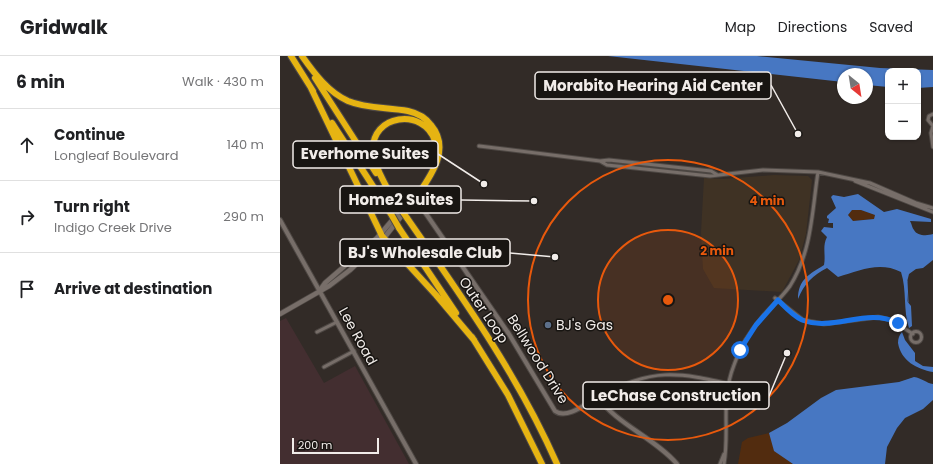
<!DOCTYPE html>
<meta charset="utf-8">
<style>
body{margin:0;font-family:Poppins,sans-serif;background:#f2f2f2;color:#202124}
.controls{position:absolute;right:12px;top:12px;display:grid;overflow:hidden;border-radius:8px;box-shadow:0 1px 3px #0004}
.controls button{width:36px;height:36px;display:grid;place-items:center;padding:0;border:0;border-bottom:1px solid #e0e0e0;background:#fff;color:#202124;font:20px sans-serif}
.compass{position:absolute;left:557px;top:12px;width:36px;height:36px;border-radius:50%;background:#fff;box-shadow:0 1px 3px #0004;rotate:150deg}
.scale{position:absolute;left:12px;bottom:10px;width:87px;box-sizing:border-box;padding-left:4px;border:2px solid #f1ece9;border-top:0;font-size:11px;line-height:14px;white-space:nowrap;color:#f1ece9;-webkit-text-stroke:3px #181512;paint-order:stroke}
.stop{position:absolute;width:12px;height:12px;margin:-9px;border:3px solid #1a73e8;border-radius:50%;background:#fff}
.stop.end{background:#1a73e8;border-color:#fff;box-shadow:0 1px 4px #0008}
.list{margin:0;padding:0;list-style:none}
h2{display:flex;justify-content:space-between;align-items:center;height:52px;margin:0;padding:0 16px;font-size:17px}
h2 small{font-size:13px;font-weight:400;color:#757577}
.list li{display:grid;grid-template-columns:26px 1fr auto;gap:12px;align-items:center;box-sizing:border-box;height:72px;padding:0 16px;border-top:1px solid #e0e0e0}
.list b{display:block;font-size:15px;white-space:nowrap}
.list p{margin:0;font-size:13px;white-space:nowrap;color:#757577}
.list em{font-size:13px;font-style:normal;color:#757577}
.icon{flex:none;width:22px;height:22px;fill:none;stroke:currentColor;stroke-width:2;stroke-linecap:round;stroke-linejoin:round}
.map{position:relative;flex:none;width:653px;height:408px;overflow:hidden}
header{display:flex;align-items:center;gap:24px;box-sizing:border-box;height:56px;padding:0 20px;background:#fff;border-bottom:1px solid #e0e0e0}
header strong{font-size:19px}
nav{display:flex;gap:22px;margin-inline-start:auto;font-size:14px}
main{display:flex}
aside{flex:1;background:#fff}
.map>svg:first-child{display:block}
.commercial{fill:#432e30}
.industrial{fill:#3f3224}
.green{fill:#522c0f}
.water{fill:#4777c2;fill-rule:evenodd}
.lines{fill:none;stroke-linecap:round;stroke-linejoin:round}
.stream{stroke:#4777c2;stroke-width:1}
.minor-casing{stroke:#4e4844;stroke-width:5}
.tertiary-casing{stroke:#4e4844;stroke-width:6}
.secondary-casing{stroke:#4e4844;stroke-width:6}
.motorway-casing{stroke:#4e4844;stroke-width:8}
.minor{stroke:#776e69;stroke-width:3}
.tertiary{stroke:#776e69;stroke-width:4}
.secondary{stroke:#776e69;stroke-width:4.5}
.motorway{stroke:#e6b412;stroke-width:6}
.motorway-bridge-casing{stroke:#4e4844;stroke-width:8;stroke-linecap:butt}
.motorway-bridge{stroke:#e6b412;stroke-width:6}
.route{stroke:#1a73e8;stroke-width:5}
.ring{fill:none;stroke:#e8590c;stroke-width:2}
.service-dot{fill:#5c6f8a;stroke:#181512;stroke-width:1.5}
.labels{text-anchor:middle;stroke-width:3;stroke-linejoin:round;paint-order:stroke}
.street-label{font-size:14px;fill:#f1ece9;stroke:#181512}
.poi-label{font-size:14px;fill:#f1ece9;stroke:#181512;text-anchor:start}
.centre{fill:#e8590c;stroke:#181512;stroke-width:2}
.ring-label{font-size:12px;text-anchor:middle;font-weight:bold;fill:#e8590c;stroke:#181512;stroke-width:3;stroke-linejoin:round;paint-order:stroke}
.leader{fill:none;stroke:#f1ece9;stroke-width:1.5}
.callout-dot{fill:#f1ece9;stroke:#181512;stroke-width:1.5}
.callout{fill:#181512;stroke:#f1ece9;stroke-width:1.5}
.callout-label{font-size:15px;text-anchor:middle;font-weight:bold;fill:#f1ece9}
</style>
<header>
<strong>Gridwalk</strong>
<nav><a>Map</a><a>Directions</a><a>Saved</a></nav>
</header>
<main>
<aside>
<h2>6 min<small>Walk · 430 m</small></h2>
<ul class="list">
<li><svg class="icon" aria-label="ahead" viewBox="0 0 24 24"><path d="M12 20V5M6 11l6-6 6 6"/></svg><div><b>Continue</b><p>Longleaf Boulevard</p></div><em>140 m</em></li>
<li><svg class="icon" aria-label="right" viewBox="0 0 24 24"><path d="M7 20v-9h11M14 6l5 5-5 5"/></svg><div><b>Turn right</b><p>Indigo Creek Drive</p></div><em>290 m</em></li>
<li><svg class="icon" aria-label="arrive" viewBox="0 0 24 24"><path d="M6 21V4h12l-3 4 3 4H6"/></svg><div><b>Arrive at destination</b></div></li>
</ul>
</aside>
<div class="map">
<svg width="653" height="408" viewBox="0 0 653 408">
<rect width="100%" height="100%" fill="#322b27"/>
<path class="commercial" d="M6 262 44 327 75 310 129 408H0V265Z"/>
<path class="industrial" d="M494 119 528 120 532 124 526 178 519 204 502 236 434 232 423 213 421 176 424 122 443 123Z"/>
<path class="green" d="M572 154H581L595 159 594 163 573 165 568 159Z
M489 377 505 402 513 408H458L462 386 468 382Z"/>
<path class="water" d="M328 0H477L600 12 653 14V31L638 32V15H608V31L587 29V18H563V26Z
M314 27 327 30 332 34 327 43H323L311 36 310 33Z
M578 138 604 156 617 153 651 163V166L630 165C632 168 632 172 634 174 637 180 647 180 653 178V176V204L643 212 636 213 629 218 627 226V245L631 250 632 270 629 272C623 255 627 234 621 216 599 205 579 215 558 221L547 212C533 219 524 228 518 243 518 223 530 218 544 209 546 199 542 190 547 181L541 175 544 171 553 172V167H548L549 163 547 162V160L556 152 551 141 553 139 564 141ZM572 154H581L595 159 594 163 573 165 568 159Z
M622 276 625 284 635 297V305L643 310 653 311V316C637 313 621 305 618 287 618 283 619 279 622 276Z
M634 321C642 322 646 327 653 328V344L643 353 625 362 617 372 607 391 605 408H513L494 395 489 377 507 367 541 342 556 334 619 326Z"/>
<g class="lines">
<path class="stream" d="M627 225 628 246"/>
<g class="minor-casing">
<path id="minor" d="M653 58 649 60 648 64 653 70
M653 70 651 77 653 91
M199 90 320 105 329 104 431 115 436 118
M320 105 327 109 430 120 483 114 538 116 590 127 636 147 653 152
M575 125 653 156
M495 242 523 264 544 268 598 261 611 264 633 278
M630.5 281a5.5 5.5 0 1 1 11 0a5.5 5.5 0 1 1-11 0Z
M37 276 57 266
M44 311 74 295
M318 341C372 311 397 316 455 329
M440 408 444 398
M444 408C450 373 440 345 454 309 460 290 471 274 484 259 492 250 502 241 510 230 532 195 532 155 538 116"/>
</g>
<g class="tertiary-casing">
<path id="tertiary" d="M133 142 140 149 229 278 275 355C287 364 307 347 318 341 335 367 376 383 397 408
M0 164 136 408"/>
</g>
<g class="secondary-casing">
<path id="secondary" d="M40 234 45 227 97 182 132 141
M0 258 49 230 70 214 104 182 135 143"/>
</g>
<g class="motorway-casing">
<path id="motorway" d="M11 0 33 35
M22 0C34 17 48 36 68 45 87 53 108 51 128 55 137 57 145 61 151 69 172 94 149 122 135 143
M35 22 96 117
M31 32 102 180 156 239 194 284
M52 67 111 158
M107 132 118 149
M109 136C103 123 94 110 93 96 90 58 144 51 155 85
M127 162C182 241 238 319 277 408
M119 172 176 257
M87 199 100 191 113 192
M192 281 228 339 262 408"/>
</g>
<use href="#minor" class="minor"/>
<use href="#tertiary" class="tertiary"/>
<use href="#secondary" class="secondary"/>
<use href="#motorway" class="motorway"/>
<g class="motorway-bridge-casing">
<path id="motorway-bridge" d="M118 149 127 162
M111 158 119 172"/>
</g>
<use href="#motorway-bridge" class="motorway-bridge"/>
</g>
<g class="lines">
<path class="route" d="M460 294 476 269 498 244C505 251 513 260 522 264 554 276 586 251 618 267"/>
</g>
<circle cx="388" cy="244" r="70" fill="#e8590c" fill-opacity=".12"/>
<g class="ring">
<circle cx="388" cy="244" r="70"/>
<circle cx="388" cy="244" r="140"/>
</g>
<circle class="service-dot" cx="268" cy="269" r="4"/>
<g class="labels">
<g class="street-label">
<text transform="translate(204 254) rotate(56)" y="5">Outer Loop</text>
<text transform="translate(78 280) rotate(61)" y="5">Lee Road</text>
<text transform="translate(258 303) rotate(58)" y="5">Bellwood Drive</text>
</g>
<g class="poi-label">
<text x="276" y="274">BJ's Gas</text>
</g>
</g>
<circle cx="388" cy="244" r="6" class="centre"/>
<g class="ring-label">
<text x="487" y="149">4 min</text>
<text x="437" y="199">2 min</text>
</g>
<path class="leader" d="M518 78L491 29M204 128L158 98M254 145L181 144M275 201L230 197M507 297L489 340"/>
<g class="callout-dot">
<circle cx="518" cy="78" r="4"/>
<circle cx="204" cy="128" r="4"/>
<circle cx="254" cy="145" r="4"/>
<circle cx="275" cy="201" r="4"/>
<circle cx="507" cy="297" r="4"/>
</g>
<g class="callout">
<rect x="255" y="16" width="236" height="27" rx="4"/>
<rect x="13" y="85" width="145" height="27" rx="4"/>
<rect x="60" y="130" width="121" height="27" rx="4"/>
<rect x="60" y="183" width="170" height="27" rx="4"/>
<rect x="303" y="326" width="186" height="27" rx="4"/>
</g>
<g class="callout-label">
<text x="373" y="35">Morabito Hearing Aid Center</text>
<text x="85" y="103">Everhome Suites</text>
<text x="121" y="149">Home2 Suites</text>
<text x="145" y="202">BJ's Wholesale Club</text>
<text x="396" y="345">LeChase Construction</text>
</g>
</svg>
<div class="controls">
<button>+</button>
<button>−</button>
</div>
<svg class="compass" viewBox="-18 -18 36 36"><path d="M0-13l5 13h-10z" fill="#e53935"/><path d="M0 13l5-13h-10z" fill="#757577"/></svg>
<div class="scale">200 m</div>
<div class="stop" style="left:460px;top:294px"></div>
<div class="stop end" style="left:618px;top:267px"></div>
</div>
</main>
